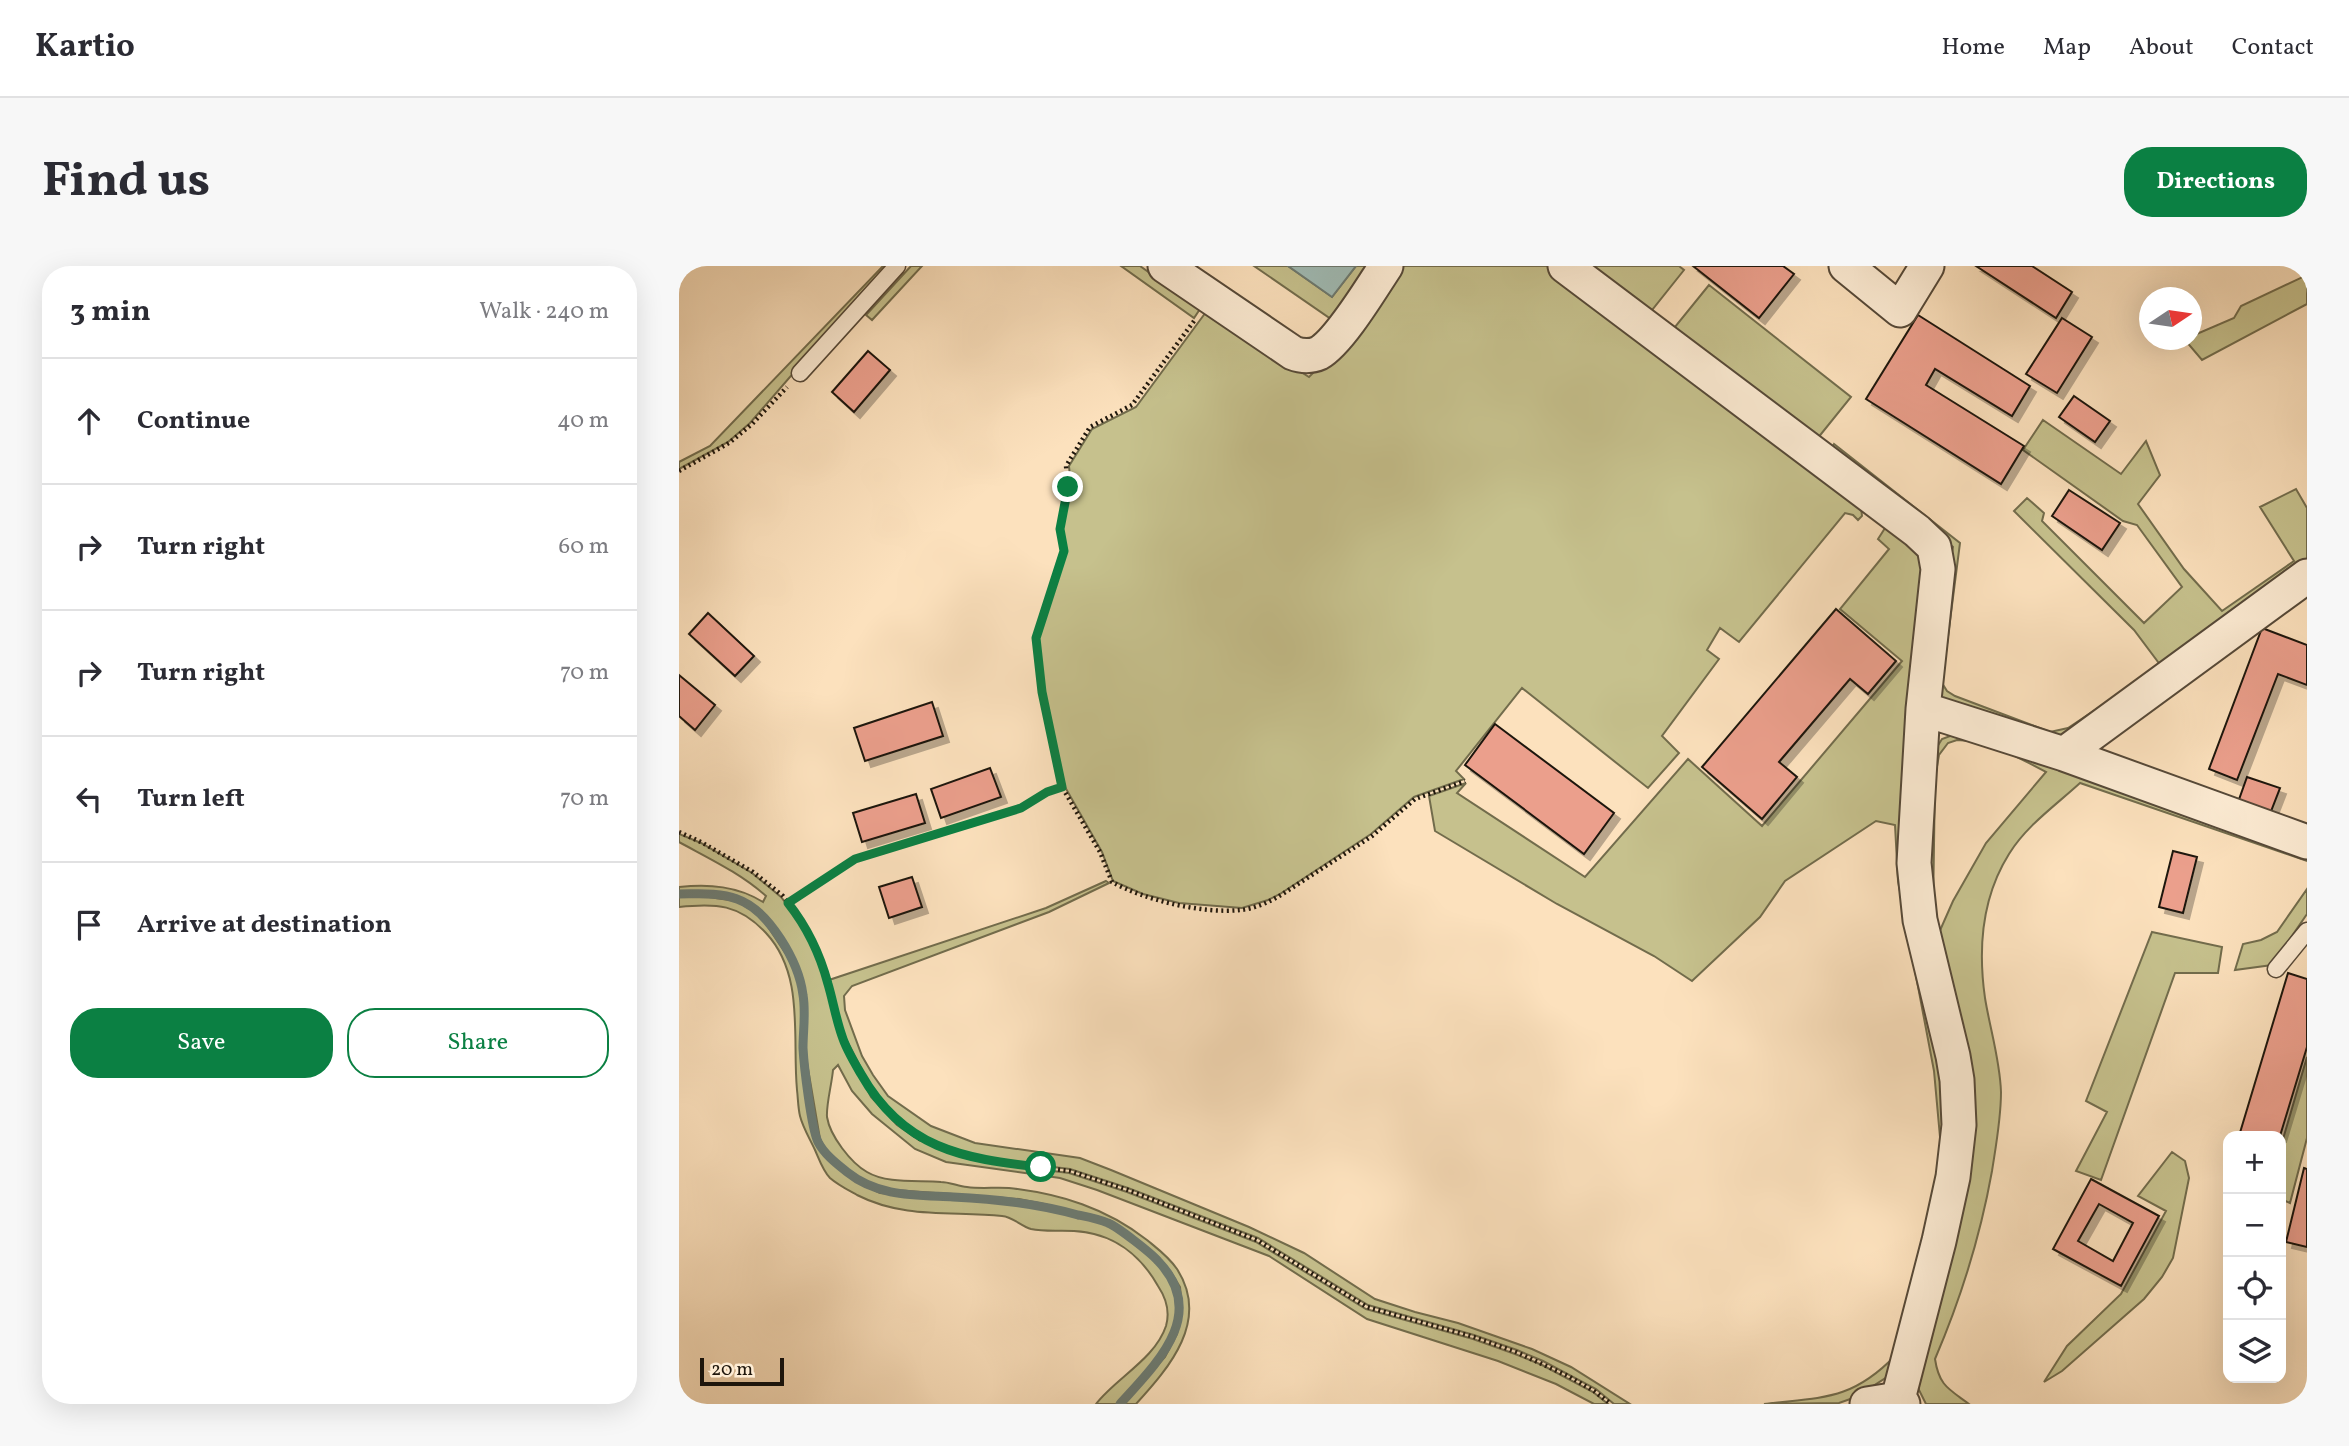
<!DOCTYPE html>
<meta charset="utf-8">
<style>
body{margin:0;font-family:Vollkorn,serif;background:#f7f7f7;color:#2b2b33}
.controls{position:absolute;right:21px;bottom:21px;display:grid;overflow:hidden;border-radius:14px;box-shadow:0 7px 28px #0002}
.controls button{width:63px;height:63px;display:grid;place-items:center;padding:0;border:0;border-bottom:2px solid #e1e1e2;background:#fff;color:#2b2b33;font:35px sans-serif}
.compass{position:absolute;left:1460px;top:21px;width:63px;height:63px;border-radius:50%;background:#fff;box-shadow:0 7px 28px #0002;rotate:77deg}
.scale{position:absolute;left:21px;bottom:18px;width:84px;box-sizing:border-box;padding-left:7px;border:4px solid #1e160c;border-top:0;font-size:19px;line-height:24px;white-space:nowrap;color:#1e160c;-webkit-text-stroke:5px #fdecd4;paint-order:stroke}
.stop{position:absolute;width:21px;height:21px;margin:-16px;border:5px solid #0b8043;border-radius:50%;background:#fff}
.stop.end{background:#0b8043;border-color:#fff;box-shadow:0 2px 7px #0008}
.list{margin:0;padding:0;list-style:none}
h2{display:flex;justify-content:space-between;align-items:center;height:91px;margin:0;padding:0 28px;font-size:30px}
h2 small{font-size:23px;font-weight:400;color:#7c7c81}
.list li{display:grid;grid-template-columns:46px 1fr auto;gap:21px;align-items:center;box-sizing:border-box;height:126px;padding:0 28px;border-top:2px solid #e1e1e2}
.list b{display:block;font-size:26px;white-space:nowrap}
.list em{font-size:23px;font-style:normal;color:#7c7c81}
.actions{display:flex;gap:14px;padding:21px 28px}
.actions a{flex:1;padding:16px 0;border:2px solid #0b8043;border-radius:28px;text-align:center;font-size:24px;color:#0b8043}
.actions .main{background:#0b8043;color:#fff}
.icon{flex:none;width:38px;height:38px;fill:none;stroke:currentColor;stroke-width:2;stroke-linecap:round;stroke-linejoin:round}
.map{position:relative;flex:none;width:1628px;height:1138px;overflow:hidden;border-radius:28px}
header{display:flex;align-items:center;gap:42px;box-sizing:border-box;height:98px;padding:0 35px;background:#fff;border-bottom:2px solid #e1e1e2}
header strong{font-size:33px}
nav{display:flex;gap:38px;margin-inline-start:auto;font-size:24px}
.intro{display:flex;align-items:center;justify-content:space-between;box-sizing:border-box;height:168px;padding:0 42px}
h1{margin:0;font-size:49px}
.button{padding:18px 32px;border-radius:28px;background:#0b8043;color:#fff;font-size:24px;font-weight:700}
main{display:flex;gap:42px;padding:0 42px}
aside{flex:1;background:#fff;border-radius:28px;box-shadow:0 7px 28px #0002}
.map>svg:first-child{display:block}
.green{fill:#c6c18d;stroke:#726c4c;stroke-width:2;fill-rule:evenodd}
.water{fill:#a0bcb6;stroke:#6c7a72;stroke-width:2}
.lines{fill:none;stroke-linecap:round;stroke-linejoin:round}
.stream{stroke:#6c7a72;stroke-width:9}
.building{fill:#eb9f8c;stroke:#1e160c;stroke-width:2;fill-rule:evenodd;filter:url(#shadow)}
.lane-casing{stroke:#564938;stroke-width:19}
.street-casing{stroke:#564938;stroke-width:37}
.path{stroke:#1e160c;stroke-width:4.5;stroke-dasharray:2 3.5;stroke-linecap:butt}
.lane{stroke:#fdecd4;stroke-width:16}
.street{stroke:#fdecd4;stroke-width:33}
.route{stroke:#0b8043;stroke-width:9}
</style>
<header>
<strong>Kartio</strong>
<nav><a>Home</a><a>Map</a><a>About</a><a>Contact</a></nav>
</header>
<div class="intro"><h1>Find us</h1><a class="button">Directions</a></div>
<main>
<aside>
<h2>3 min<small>Walk · 240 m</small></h2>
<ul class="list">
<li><svg class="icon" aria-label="ahead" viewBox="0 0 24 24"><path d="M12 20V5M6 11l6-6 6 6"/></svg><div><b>Continue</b></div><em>40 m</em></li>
<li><svg class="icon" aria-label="right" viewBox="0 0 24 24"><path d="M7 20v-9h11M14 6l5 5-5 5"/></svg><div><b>Turn right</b></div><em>60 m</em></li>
<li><svg class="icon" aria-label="right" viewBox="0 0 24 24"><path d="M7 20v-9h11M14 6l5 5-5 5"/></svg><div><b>Turn right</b></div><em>70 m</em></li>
<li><svg class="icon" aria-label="left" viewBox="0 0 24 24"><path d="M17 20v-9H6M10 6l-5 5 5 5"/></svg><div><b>Turn left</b></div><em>70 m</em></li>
<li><svg class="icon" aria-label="arrive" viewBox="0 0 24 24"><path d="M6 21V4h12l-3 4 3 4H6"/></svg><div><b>Arrive at destination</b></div></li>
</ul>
<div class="actions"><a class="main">Save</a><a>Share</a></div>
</aside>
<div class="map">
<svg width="1628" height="1138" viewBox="0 0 1628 1138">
<defs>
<filter id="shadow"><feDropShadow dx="6" dy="6" stdDeviation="0" flood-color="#0004"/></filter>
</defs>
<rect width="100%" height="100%" fill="#fce1bd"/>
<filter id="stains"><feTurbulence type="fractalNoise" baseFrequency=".00286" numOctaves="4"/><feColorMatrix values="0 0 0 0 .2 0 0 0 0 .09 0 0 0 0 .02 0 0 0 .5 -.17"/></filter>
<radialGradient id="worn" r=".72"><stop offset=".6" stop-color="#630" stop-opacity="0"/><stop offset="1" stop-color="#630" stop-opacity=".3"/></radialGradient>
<path class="green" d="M204 0H212L130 89 71 157 49 176 0 203V196L31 180Z
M232 0H243L193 54 187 49Z
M442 0H461L521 43 515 52Z
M575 0H609L653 31 677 0H690L652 53Z
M719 0H869L1182 241 1183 250 1179 254 1174 249 1166 247 1060 376 1041 362 1028 384 1040 393 983 470 1000 487 969 522 843 422 777 505 785 513 735 531 692 568 601 628 589 634 563 642 500 637 464 628 434 615 423 586 386 521 365 425 359 372 387 285 383 263 392 221 390 200 413 163 457 141 527 46 630 111 649 92Z
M904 0H1000L1005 4 969 49Z
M1628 9V38L1523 94 1506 74H1512L1513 70 1555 52 1562 40Z
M1030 19 1172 131 1134 178 991 67Z
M1364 154 1442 208 1467 175 1481 209 1459 238 1505 303 1543 345 1615 295 1581 241 1617 223 1628 242V301L1390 475 1262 439 1250 416 1274 281 1152 183 1155 178 1281 277 1263 417 1268 425 1276 430 1371 466 1389 462 1482 400 1455 364 1335 245 1348 232 1365 247 1363 255 1465 357 1503 321 1458 259 1444 255 1344 184Z
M1208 259 1236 283 1243 294 1231 494 1271 869 1211 1109 1177 1131 1160 1137 1085 1138C1143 1131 1172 1135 1216 1090L1263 893 1255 805 1219 615 1216 559 1197 555 1106 615 1081 651 1013 715 975 690 878 638 756 565 750 530 787 517 778 527 906 611 1009 493 1083 560 1223 395 1161 343 1210 283 1199 273Z
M1279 467 1292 468 1628 586V595L1401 517C1377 539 1347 560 1330 588 1303 631 1299 683 1306 732 1311 763 1321 794 1322 826 1322 853 1317 879 1313 905 1301 972 1283 1030 1256 1093 1260 1120 1270 1123 1290 1138H1247L1240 1124 1237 1096 1278 933 1286 866 1287 830 1281 789 1247 659 1245 583 1250 511 1253 489 1263 473ZM1278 474C1308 474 1341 492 1367 506L1307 577 1274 635 1259 669 1254 645 1256 512 1260 489 1269 477Z
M0 568 22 577 73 607 102 631 119 653 135 684 146 715 161 771 192 831 218 859 240 874 287 892 317 898 390 907 448 926 577 976 687 1043 794 1073 836 1088 863 1099 914 1126 929 1138H915L877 1118 819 1095 688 1053 590 990 418 924 381 912 267 896 236 883 193 848 173 825 159 799 154 804C153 817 147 839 148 851 151 870 172 897 188 906 208 918 239 914 262 916 270 916 279 920 288 921 302 923 316 921 330 922 382 928 427 942 468 974 479 983 490 991 498 1003 531 1054 491 1101 457 1138H444L486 1091 498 1068 503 1041 501 1021 492 1006 473 986 432 955 365 938 340 933 202 923 172 907 148 886 141 873 126 785 127 730 122 710 113 689 84 646 59 631 23 626 0 627V621C31 618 58 620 84 636L87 630C61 607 31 593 0 576Z
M427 615 430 617 370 646 173 720 165 730 166 744 183 790 194 809 209 830 252 860 296 877 401 892 432 904 570 961 625 987 696 1033 736 1046 779 1057 853 1083 892 1101 951 1138H935L917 1123 864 1095 838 1084 795 1069 689 1039 579 972 449 922 391 903 317 894 288 887 242 871 221 856 196 829 165 769 150 714 367 642Z
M1628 623V648L1593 699 1556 704 1564 678 1582 674 1598 666Z
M23 630 57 635 81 649 109 691 118 711 122 731V785L137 875 145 889 169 910 201 927 339 938 364 941 430 959 471 990 489 1008 497 1022 499 1041 494 1067 483 1089 439 1138H417C437 1112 476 1093 487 1060 491 1046 487 1032 479 1020 461 988 433 967 395 965 381 964 366 966 352 963 342 960 334 951 323 950 273 945 225 953 178 929 169 924 159 919 151 912 144 905 140 893 136 884 131 873 124 862 121 850 119 842 119 832 118 824 113 771 126 709 87 667 60 638 37 637 0 641V631Z
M1473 666 1543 681 1539 707H1496L1422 914 1397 905 1428 846 1407 835Z
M1628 791V872L1611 937 1602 933V880Z
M1493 886 1506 895 1510 912 1494 992 1483 1011 1465 1033 1383 1105 1365 1116 1388 1080 1442 1028 1487 945 1459 930Z"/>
<path class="water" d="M609 0H677L653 31Z"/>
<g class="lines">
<path class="stream" d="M0 628C18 628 40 626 58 633 90 644 120 696 124 729 127 746 124 765 124 782 125 800 132 861 139 876 145 888 158 898 168 906 199 931 236 929 274 931 317 933 357 937 399 949 409 951 420 953 429 957 439 961 472 987 479 995 530 1048 478 1097 441 1138"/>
</g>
<path class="building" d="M1014 0H1104L1115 8 1080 52Z
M1297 0H1353L1393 26 1377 52Z
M1239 49 1351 120 1333 150 1256 103 1247 119 1345 180 1322 218 1187 133Z
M1383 52 1413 71 1378 127 1347 108Z
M189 85 211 104 175 146 153 126Z
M1395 130 1431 155 1416 176 1380 151Z
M1390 224 1441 257 1423 284 1373 250Z
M1157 343 1217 395 1189 428 1171 413 1100 496 1118 511 1083 553 1023 501Z
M29 347 75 390 56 410 10 368Z
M1583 362 1628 379V419L1599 408 1558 514 1530 503Z
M0 409 36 439 16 464 0 450Z
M253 436 264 470 186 495 175 462Z
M816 458 935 547 905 588 786 499Z
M311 502 322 531 262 552 252 523Z
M1568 511 1601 522 1589 553 1557 542Z
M237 528 246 557 183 576 174 547Z
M1494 585 1518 591 1504 647 1480 641Z
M233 611 243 641 210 652 200 621Z
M1609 707 1628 713V781L1601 870H1560Z
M1625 902 1628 903V981L1607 976Z
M1412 913 1480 950 1442 1020 1374 983ZM1420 938 1454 957 1434 995 1399 975Z"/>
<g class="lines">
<g class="lane-casing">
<path id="lane" d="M121 107 218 0
M1597 703 1628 665"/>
</g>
<g class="street-casing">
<path id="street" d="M486 0 614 87C622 90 631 91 640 87 661 75 693 21 707 0
M886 0 1238 265 1255 281 1259 303 1244 443 1235 597 1241 654 1274 790 1278 814 1280 859 1274 911 1260 975 1219 1133
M1167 0 1221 44 1248 0
M1244 443 1385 488 1628 576
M1385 488 1628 310
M1188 1138 1219 1133 1224 1138"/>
</g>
<path class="path" d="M515 55 453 139 411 161 387 200 389 221 381 263 385 285 357 372 363 426 383 521 421 586 433 616C466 634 523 648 561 644 575 643 590 636 602 629L693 570 736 533 786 515
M0 205 50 177 73 158 108 121
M0 566 22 576 74 606 104 630 121 652 137 683 149 714 163 770 176 798 194 830 220 858 241 873 287 890 317 896 391 905 449 924 578 974 688 1041 795 1071 837 1086 889 1110 915 1125 932 1138
M109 637 176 593 342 542 368 526 383 521"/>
<use href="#lane" class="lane"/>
<use href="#street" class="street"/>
</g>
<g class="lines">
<path class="route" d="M362 901C283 893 224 882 182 808 175 796 167 783 163 770 157 753 154 735 149 718 141 688 128 661 109 637L176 593 342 542 368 526 383 521 363 426 357 372 385 285 381 263 389 221"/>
</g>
<rect width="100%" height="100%" filter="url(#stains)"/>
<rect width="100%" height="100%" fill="url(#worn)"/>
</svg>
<div class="controls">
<button>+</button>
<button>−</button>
<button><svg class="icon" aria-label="locate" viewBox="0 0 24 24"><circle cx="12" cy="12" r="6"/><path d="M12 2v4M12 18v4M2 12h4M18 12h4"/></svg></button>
<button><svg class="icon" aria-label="layers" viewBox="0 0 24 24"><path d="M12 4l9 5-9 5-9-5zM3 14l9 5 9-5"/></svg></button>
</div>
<svg class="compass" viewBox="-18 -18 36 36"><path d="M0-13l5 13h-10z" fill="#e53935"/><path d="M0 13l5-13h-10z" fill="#7c7c81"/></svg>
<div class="scale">20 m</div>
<div class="stop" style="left:362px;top:901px"></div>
<div class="stop end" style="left:389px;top:221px"></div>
</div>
</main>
